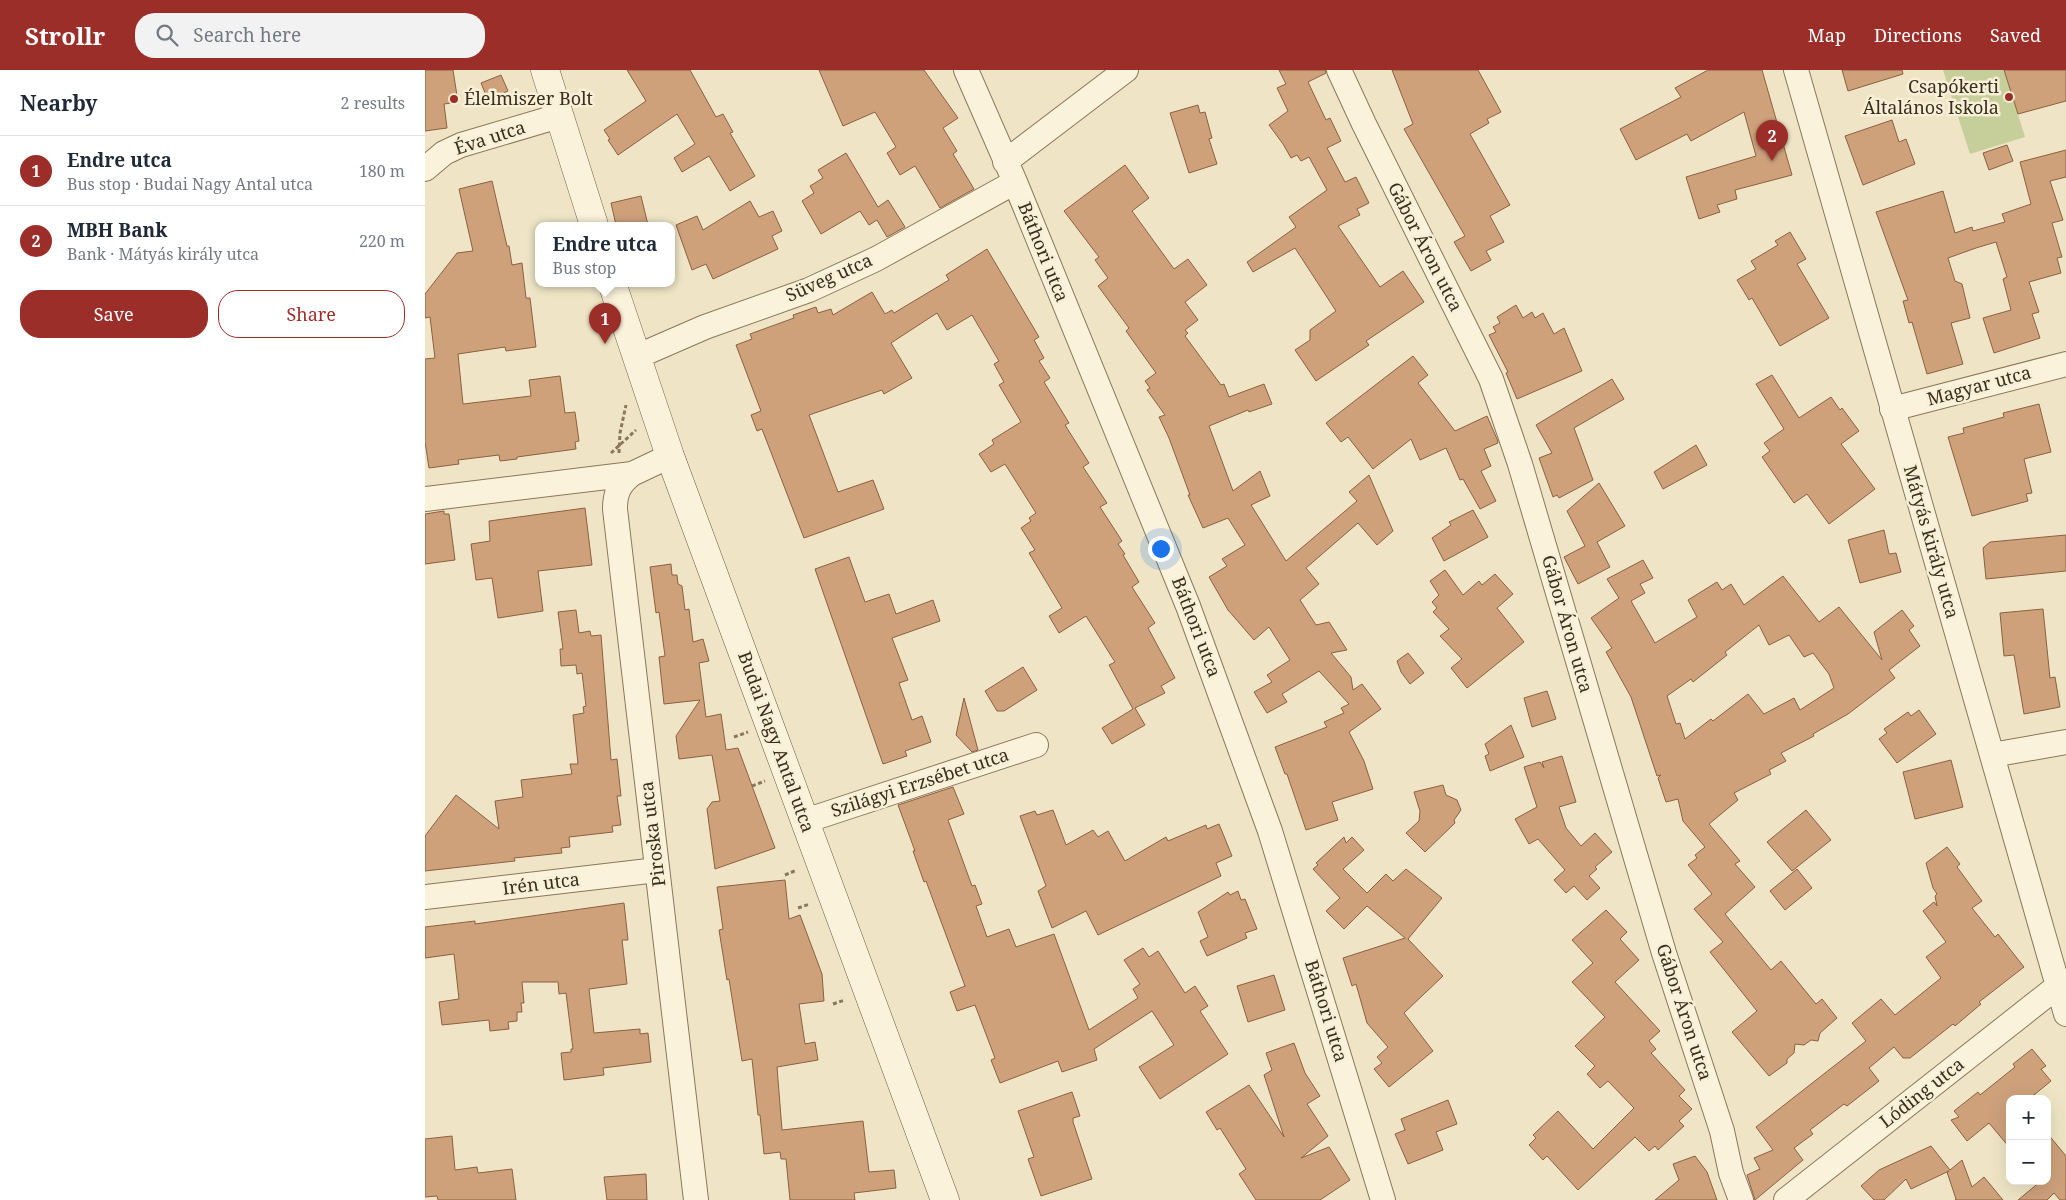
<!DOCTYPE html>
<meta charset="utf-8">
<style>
body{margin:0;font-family:"Noto Serif",serif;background:#f2f2f3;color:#1f2937}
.controls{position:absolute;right:15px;bottom:15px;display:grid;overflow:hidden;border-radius:10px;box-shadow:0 5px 20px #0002}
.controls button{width:45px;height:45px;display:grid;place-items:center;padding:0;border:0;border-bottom:1px solid #e0e1e3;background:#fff;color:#1f2937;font:25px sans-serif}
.you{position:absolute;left:735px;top:478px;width:18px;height:18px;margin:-12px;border:4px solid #fff;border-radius:50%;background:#1a73e8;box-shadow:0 0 0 8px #1a73e833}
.badge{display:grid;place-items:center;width:32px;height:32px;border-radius:50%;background:#9c2e29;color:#fff;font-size:16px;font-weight:700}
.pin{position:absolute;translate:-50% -41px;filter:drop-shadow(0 1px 2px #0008)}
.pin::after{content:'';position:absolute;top:26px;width:18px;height:15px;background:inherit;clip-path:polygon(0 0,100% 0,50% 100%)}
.popup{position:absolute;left:110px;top:152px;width:140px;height:65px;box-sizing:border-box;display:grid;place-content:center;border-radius:10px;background:#fff;filter:drop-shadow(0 1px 4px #0005);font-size:16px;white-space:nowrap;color:#747a83}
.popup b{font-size:19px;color:#1f2937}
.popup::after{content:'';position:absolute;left:50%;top:100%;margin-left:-10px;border:10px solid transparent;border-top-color:#fff}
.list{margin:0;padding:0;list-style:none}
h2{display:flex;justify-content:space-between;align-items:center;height:65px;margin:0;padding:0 20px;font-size:21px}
h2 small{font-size:16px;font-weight:400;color:#747a83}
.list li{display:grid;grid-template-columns:32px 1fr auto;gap:15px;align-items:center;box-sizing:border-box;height:70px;padding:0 20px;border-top:1px solid #e0e1e3}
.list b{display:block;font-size:19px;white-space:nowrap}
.list p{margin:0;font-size:16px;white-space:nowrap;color:#747a83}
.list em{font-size:16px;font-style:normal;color:#747a83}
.actions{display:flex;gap:10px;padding:15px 20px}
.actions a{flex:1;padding:11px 0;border:1px solid #9c2e29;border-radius:20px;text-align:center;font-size:18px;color:#9c2e29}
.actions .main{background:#9c2e29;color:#fff}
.icon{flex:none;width:28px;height:28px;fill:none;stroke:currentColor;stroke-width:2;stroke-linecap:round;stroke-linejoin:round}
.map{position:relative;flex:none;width:1641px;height:1130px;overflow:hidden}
header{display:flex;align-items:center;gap:30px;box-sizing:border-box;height:70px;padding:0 25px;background:#9c2e29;color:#fff}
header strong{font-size:24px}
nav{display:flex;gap:28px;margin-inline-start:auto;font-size:18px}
.search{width:350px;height:45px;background:#f2f2f3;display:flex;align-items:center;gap:12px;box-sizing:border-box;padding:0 18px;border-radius:20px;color:#747a83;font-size:19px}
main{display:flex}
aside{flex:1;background:#fff}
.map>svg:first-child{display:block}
.grass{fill:#c6ce99}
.building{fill:#cea17b;stroke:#8b6140;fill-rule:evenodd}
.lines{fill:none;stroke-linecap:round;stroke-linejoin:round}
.street-casing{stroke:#8b775b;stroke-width:26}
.secondary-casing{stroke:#6d583e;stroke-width:29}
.path{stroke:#8b775b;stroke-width:3;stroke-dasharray:4 2.5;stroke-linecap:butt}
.street{stroke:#faf2da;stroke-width:24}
.secondary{stroke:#faf2da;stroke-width:28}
.poi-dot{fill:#9c2e29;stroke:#f7efd6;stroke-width:2}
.labels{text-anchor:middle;stroke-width:5;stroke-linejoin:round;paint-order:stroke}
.poi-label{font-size:18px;fill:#3b2e1f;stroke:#f7efd6;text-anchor:end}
.street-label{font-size:18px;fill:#3b2e1f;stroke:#f7efd6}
</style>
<header>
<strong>Strollr</strong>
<div class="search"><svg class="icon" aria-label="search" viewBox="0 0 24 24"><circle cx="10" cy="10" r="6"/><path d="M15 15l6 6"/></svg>Search here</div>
<nav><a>Map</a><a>Directions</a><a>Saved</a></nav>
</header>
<main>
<aside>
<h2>Nearby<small>2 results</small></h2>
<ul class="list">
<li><span class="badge">1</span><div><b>Endre utca</b><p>Bus stop · Budai Nagy Antal utca</p></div><em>180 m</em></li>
<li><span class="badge">2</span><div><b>MBH Bank</b><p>Bank · Mátyás király utca</p></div><em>220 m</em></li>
</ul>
<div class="actions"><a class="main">Save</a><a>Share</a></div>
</aside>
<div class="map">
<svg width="1641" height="1130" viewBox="0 0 1641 1130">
<rect width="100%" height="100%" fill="#efe5c6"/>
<path class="grass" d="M1518 0H1579L1600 67 1545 84Z"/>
<path class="building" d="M0 0H28L33 32 19 34 22 58 0 61Z
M202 0H265L291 47 298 44 308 62 305 63 330 106 305 121 284 86 257 102 249 88 270 74 252 44 193 85 183 70 185 69 179 60 221 31Z
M394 0H499L533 48 518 58 532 81 528 84 549 119 515 138 490 96 475 105 462 83 471 77 450 42 418 56Z
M854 0H900L901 3 883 12 901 50 905 48 916 71 902 78 920 112 931 107 944 133 932 139 935 145 913 156 955 217 978 201 999 232 941 271 944 275 891 311 870 280 885 270V260L911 241 870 178 828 202 822 192 871 157 864 147 902 120 884 87 876 91 872 85 866 88 858 74 844 55 863 41 852 18 861 14Z
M967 0H1053L1076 42 1062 49 1064 53 1045 64 1085 135 1065 146 1079 172 1061 181 1066 190 1046 201 1029 172 1040 166 979 59 988 54Z
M1283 0H1337L1367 105 1310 120 1312 129 1292 135 1295 142 1274 149 1261 107 1331 86 1319 42 1266 71 1262 64 1211 90 1195 59 1256 27 1250 18Z
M1417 0H1477L1478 4 1423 21Z
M1579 0H1641V31L1593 44Z
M76 5 83 21 63 30 56 13Z
M773 35 775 43 780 42 787 68 784 69 792 94 764 103 745 43Z
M1467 50 1474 72 1481 69 1490 94 1438 115 1420 66Z
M1582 75 1588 91 1564 100 1558 83Z
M1641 80V107L1625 111 1638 150 1627 153 1637 187 1632 188 1636 203 1604 212 1614 242 1607 244 1615 268 1569 283 1558 248 1586 240 1578 209 1582 207 1571 172 1551 178 1523 188 1530 211 1537 214 1545 248 1526 253 1538 294 1502 304 1487 252 1484 253 1478 231 1483 230 1451 142 1518 121 1530 163 1547 157 1548 161 1580 152 1577 144 1606 134 1595 92Z
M421 83 453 137 463 130 480 157 462 167 452 150 444 155 435 141 396 164 377 131 389 123 385 116 398 108 393 100Z
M700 95 724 128 707 141 749 199 763 189 782 215 760 232 773 250 760 260 763 263 760 266 796 315 799 314 804 327 839 314 847 334 824 342 823 340 784 356 808 421 835 401 845 426 826 435 861 491 932 431 924 422 944 405 968 461 952 475 933 453 881 498 894 514 875 530 891 555 904 552 922 580 906 583 926 607 928 620 937 614 956 639 924 662 939 691 948 719 907 732 913 750 881 760 862 704H860L850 677 902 657 899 652 919 643 916 638 924 634 894 601 857 624 862 632 842 643 829 622 847 612 842 605 865 590 844 557 829 570 803 540 784 507 802 496 797 489 820 475 803 448 778 458 763 425H765L744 368 734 347 740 345 722 320 725 318 720 311 731 303 701 261 704 258 673 216 683 208 670 190 674 187 639 141Z
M67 111 82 176H84L87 195 97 193 101 228H105L111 277 81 281 80 277 33 284 38 334 106 326 104 310 135 306 140 343 150 342 154 371 150 372 151 379 92 387V389L75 391 74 385 33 390 34 394 4 398 0 372V289L10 288 5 247 0 248V224L32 183 48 181 34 119Z
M216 126 223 155H191L186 133Z
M325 131 334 147 348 141 357 161 347 166 353 179 288 209 281 194 267 200 251 155 272 146 278 160Z
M1365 162 1381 189 1372 194 1404 248 1355 276 1327 228 1324 230 1312 210 1331 199 1326 191 1353 175 1350 171Z
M562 179 614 267 609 270 619 288 614 291 625 308 619 312 644 353 640 355 664 393 658 397 682 433 675 437 697 471 693 474 700 484 698 485 714 512 707 517 730 553 723 558 750 608 736 616 740 623 710 638 720 655 687 674 677 658 708 639 684 595 690 592 661 546 634 563 624 546 637 538 604 483 610 480 596 458 606 451 604 448 611 443 580 394 566 402 554 384 569 374 567 370 596 352 574 315 579 312 569 294 574 291 547 245 522 260 512 243 466 273 487 308 459 324 457 320 384 345 413 422 448 410 459 439 379 468 337 359 332 361 326 345 336 341 311 275 327 269 325 264 369 248 368 245 391 237 393 243 406 239 408 245 447 222 460 244 467 240 469 243 524 210 521 205Z
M1091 235 1098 248 1107 242 1110 248 1118 243 1129 264 1139 258 1157 301 1092 329 1081 303 1083 302 1064 265 1071 262 1068 257 1075 253 1072 247Z
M988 286 1003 305 993 313 1030 361 1062 346 1072 369 1073 373 1059 379 1066 396 1056 401 1071 431 1055 439 1038 409 1035 410 1021 378 995 390 986 369 948 399 923 367 916 372 901 353Z
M1347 305 1374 348 1406 327 1415 340 1417 338 1434 361 1416 374 1450 419 1404 454 1382 424 1369 433 1337 387 1345 381 1339 373 1359 359 1331 314Z
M1187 309 1199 329 1149 358 1168 410 1134 428 1132 425 1128 427 1114 388 1127 383 1111 355Z
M1614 334 1626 382 1599 389 1607 423 1601 424 1603 431 1547 446 1523 367 1539 363 1538 358 1579 347 1578 343Z
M1271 375 1282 395 1238 419 1229 402Z
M1174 413 1200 456 1172 472 1185 497 1153 514 1139 487 1160 476 1142 441Z
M160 438 167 495 113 501 118 541 73 548 67 508 51 510 46 474 65 471 64 451Z
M1048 440 1063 467 1019 491 1007 468 1026 455 1024 452Z
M19 441V444H24L30 490 0 494V444Z
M1459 460 1464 484 1471 483 1476 502 1435 513 1423 470Z
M1641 465V501L1561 509 1558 478 1565 472Z
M424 487 440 532 464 524 471 544 508 530 515 551 467 568 483 610 474 613 487 650 497 646 506 672 480 681 482 686 458 694 390 499Z
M1218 490 1228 508 1215 514 1220 523 1206 531 1230 573 1272 547 1263 530 1292 512 1297 520 1306 514 1319 535 1358 506 1394 552 1414 537 1457 590 1449 562 1477 540 1489 556 1484 560 1495 576 1464 600 1470 608 1423 644 1388 664 1389 666 1356 683 1361 691 1344 700 1346 704 1309 723 1313 730 1284 754 1315 791 1310 794 1330 817 1300 844 1346 900 1356 891 1391 934 1397 929 1412 948 1395 963 1393 971 1386 970 1379 975 1370 974 1369 983 1362 989V993L1344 1006 1307 962 1332 941 1285 882 1298 872 1269 839 1287 824 1263 795 1272 788 1270 785 1280 777 1258 751 1253 729 1241 732 1233 708 1236 705 1232 706 1206 627 1181 582 1187 578 1166 548 1194 528 1182 509ZM1334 555 1344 575 1364 565 1379 587 1388 583 1404 604 1409 618 1375 640 1369 628 1339 644 1323 624 1288 651 1286 649 1260 669 1255 653 1251 654 1242 626 1266 609 1268 612 1302 585 1300 582Z
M246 494 247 505H252L253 514 257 516 260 540 264 539 268 572 278 569 284 591 274 593 281 647 296 644 301 680 313 678 350 778 290 799 282 739 287 732 295 731 287 685 254 689 251 666 275 630 239 634 234 587 240 586 234 542 231 543 225 497Z
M1020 500 1038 525 1054 511 1057 515 1070 504 1088 524 1072 538 1099 572 1042 618 1026 598 1037 589 1015 566 1024 559 1008 542 1012 538 1007 532 1014 525 1005 511Z
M1618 539 1625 608 1630 607 1635 637 1599 644 1589 585 1579 586 1575 543Z
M151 540 154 563 165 561 166 566 176 565 186 690 192 689 196 726H192L196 755 187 756 188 762 144 767 145 777 136 778 137 783 89 788 90 791 0 801V766L31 725 74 759 70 731 98 727 96 710 147 704 145 694H153L148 645 159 643 158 637 161 636 157 603 152 604 151 595 136 596 135 579H138L133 542Z
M983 583 999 603 985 614 976 602 972 591Z
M598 597 612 620 579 641H572L560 621Z
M1122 621 1131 649 1107 657 1099 628Z
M539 628 553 680 547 682 531 665Z
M1494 640 1511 664 1472 693 1454 669 1462 663 1459 659 1483 642 1486 646Z
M1086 655 1099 687 1065 701 1060 686 1064 684 1060 674Z
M1137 686 1151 732 1134 737 1141 758 1156 776 1170 763 1187 782 1170 797 1172 799 1164 806 1175 818 1162 830 1149 816 1141 823 1129 810 1140 800 1113 769 1104 774 1090 749 1112 737 1099 697 1115 692 1119 698 1117 692Z
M1526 690 1538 737 1490 749 1478 702Z
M1018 715 1021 725 1032 730 1036 740 1029 750 1030 753 1000 782 981 763 994 751 995 741 989 722Z
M528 717 539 744 523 750 547 816 550 815 557 834 551 836 562 867 584 859 591 877 629 864 664 960 713 928 708 919 715 914 699 890 718 878 724 887 733 881 760 923 770 916 783 936 775 941 803 984 735 1029 714 997 749 975 727 941 669 979 672 990 637 1002 633 991 575 1013 566 990 570 988 550 935 532 941 525 922 540 916 501 811 499 812 488 781H490L473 735Z
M628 740 641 775 668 760 673 767 683 761 700 791 741 767 743 771 781 755 782 759 794 754 807 786 791 793 796 806 673 865 661 841 627 858 613 821 621 816 595 746 610 741 612 745Z
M1381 740 1406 770 1367 801 1342 772Z
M919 767 921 773 927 767 939 780 918 799 942 823 961 804 968 811 981 799 1017 828 983 869 1018 906 979 943 1008 981 964 1017 949 999 957 993 952 987 963 977 942 953 931 914 927 916 918 888 980 868 942 836 919 859 901 841 915 828 888 799 893 795 891 793Z
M1522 777 1535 794 1532 797 1557 831 1547 838 1570 867 1573 864 1599 897 1554 932 1556 934 1530 956 1528 954 1485 988H1478L1469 977 1444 998 1454 1011 1422 1036 1419 1034 1385 1060 1388 1064 1369 1078 1378 1090 1330 1130 1322 1105 1335 1099 1329 1088 1348 1080 1331 1057 1441 971 1427 953 1456 929 1470 945 1516 908 1501 887 1521 872 1498 841 1509 832 1512 836 1510 826 1512 824 1508 818 1501 793Z
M1372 799 1387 818 1360 840 1345 821Z
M360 810 364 849 375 845 397 904 399 931 374 934 380 974 390 972 393 990 352 997 357 1060 438 1051 444 1102 469 1100 471 1118 429 1123 430 1130H365L361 1089H356L355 1082 339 1084 335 1045H333L327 989 317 991 304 909 302 910 294 860 298 859 292 817Z
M813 821 816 830 820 829 832 859 820 863 822 868 782 886 775 871 783 867 773 842 803 822 805 825Z
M199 833 203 870H197L202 914 164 919 169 963 215 959V964L223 963 226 992 178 998 179 1005 139 1010 136 983 146 982V979H148L141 923 134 924 133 912H97L99 933H96L97 942H92V951L83 952 84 959 65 961 64 950 17 955 14 932 34 929 29 884 0 888V857L50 851V854Z
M1181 840 1202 862 1195 869 1214 890 1190 912 1235 961 1224 971 1231 979 1226 983 1260 1020 1254 1026 1267 1039 1254 1051 1259 1056 1233 1080 1230 1076 1224 1081 1210 1067 1153 1120 1122 1086 1118 1090 1104 1075 1111 1068 1108 1065 1133 1041 1168 1079 1209 1038 1183 1011 1175 1018 1162 1004 1170 996 1150 976 1180 947 1147 912 1168 893 1147 870Z
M849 905 860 940 823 952 812 916Z
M869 973 880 1003 895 1026 882 1034 903 1066 876 1088 904 1077 925 1110 895 1130H831L814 1104 821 1099 795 1058 792 1060 781 1042 824 1015 859 1067 839 1005 847 1000 841 983Z
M1607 979 1621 996 1616 999 1626 1011 1604 1029H1585V1078L1564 1053 1542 1071 1526 1050 1534 1047 1529 1041 1553 1022 1555 1025 1590 997 1588 994Z
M647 1022 655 1046 648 1048V1052L667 1109 616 1126 603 1089 609 1087 593 1041Z
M1023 1030 1032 1054 1011 1062 1018 1080 983 1094 970 1064 980 1060 976 1049Z
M1622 1063 1641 1086V1130H1635L1629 1123 1622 1130H1593L1616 1111H1622Z
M27 1066 30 1100 52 1097 53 1103 87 1099 91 1130H13L12 1126 0 1127V1069Z
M1506 1076 1525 1100 1537 1090 1547 1117 1559 1107 1578 1130H1530L1531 1129 1522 1102 1524 1101 1486 1119 1481 1109 1459 1130H1449L1436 1116 1454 1100Z
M1270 1086 1282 1102 1292 1130H1230L1254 1110 1248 1094Z
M221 1104 222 1130H182L179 1107Z"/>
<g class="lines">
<g class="street-casing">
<path id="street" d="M541 0 590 112 763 536 845 761 958 1130
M914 0 939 54 1066 309 1095 394 1239 883 1297 1061 1306 1103 1316 1130
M1371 0 1641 944
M580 92 701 0
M0 99 19 83 36 75 134 46
M211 287 280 257 384 220 451 189 590 112
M1467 339 1641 294
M207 404C194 414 190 423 190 439L271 1130
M0 429 207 404 245 386
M1567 685 1641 672
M380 751 611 675
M0 827 232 800
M1361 1130 1633 916"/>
</g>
<g class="secondary-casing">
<path id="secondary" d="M120 0 169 155
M187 213 245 386 520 1130"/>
</g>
<path class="path" d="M83 37 91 29
M186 383 211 360
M194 383 195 363 201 335
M309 667 323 662
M327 716 340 711
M360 805 372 800
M373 838 385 834
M408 934 420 930"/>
<use href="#street" class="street"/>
<use href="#secondary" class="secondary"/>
</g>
<g class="poi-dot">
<circle cx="1584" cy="27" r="5"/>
<circle cx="29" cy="29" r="5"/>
</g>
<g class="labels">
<g class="poi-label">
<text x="1574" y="23">Csapókerti<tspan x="1574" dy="21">Általános Iskola</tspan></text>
<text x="39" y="35" text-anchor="start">Élelmiszer Bolt</text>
</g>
<g class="street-label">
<text transform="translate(65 68) rotate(-18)" y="6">Éva utca</text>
<text transform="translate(1000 177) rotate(63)" y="6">Gábor Áron utca</text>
<text transform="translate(618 182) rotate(68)" y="6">Báthori utca</text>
<text transform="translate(404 208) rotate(-24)" y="6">Süveg utca</text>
<text transform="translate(1554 316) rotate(-15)" y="6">Magyar utca</text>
<text transform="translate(1506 472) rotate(74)" y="6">Mátyás király utca</text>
<text transform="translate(1142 554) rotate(74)" y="6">Gábor Áron utca</text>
<text transform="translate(771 557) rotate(69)" y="6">Báthori utca</text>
<text transform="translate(351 672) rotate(70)" y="6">Budai Nagy Antal utca</text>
<text transform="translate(495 713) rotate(-18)" y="6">Szilágyi Erzsébet utca</text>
<text transform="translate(228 764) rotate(-97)" y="6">Piroska utca</text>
<text transform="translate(116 814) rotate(-7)" y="6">Irén utca</text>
<text transform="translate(901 941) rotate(73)" y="6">Báthori utca</text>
<text transform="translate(1259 942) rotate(72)" y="6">Gábor Áron utca</text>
<text transform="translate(1497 1023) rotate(-38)" y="6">Lóding utca</text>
</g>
</g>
</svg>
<div class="controls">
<button>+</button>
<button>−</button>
</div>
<div class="you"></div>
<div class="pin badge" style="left:180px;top:274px">1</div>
<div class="popup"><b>Endre utca</b>Bus stop</div>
<div class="pin badge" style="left:1347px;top:91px">2</div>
</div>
</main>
